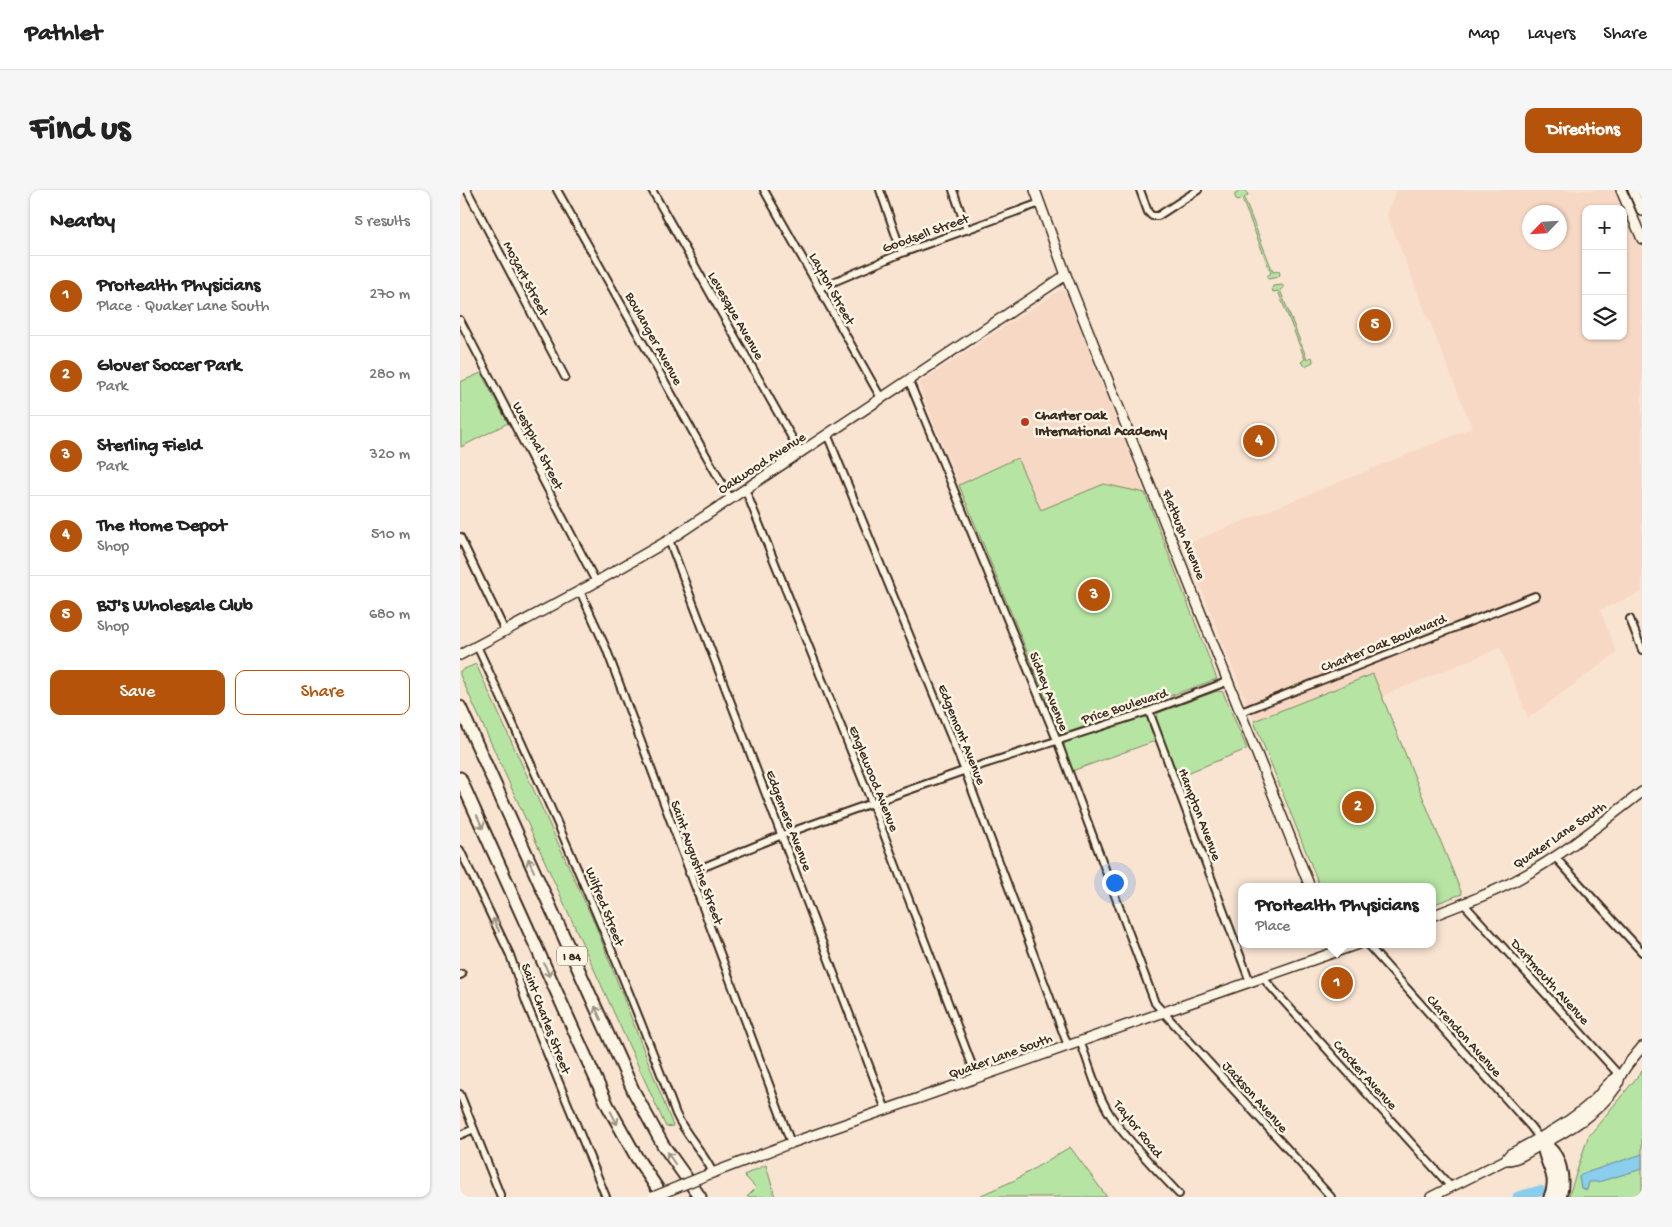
<!DOCTYPE html>
<meta charset="utf-8">
<style>
body{margin:0;font-family:"Gochi Hand",sans-serif;background:#f6f6f6;color:#222}
.controls{position:absolute;right:15px;top:15px;display:grid;overflow:hidden;border-radius:10px;box-shadow:0 1px 4px #0004}
.controls button{width:45px;height:45px;display:grid;place-items:center;padding:0;border:0;border-bottom:1px solid #e0e0e0;background:#fff;color:#222;font:25px sans-serif}
.compass{position:absolute;left:1062px;top:15px;width:45px;height:45px;border-radius:50%;background:#fff;box-shadow:0 1px 4px #0004;rotate:245deg}
.you{position:absolute;left:654px;top:692px;width:18px;height:18px;margin:-12px;border:4px solid #fff;border-radius:50%;background:#1a73e8;box-shadow:0 0 0 8px #1a73e833}
.badge{display:grid;place-items:center;width:32px;height:32px;border-radius:50%;background:#b45309;color:#fff;font-size:16px;font-weight:700}
.pin{position:absolute;translate:-50% -50%;border:2px solid #fff;box-shadow:0 1px 5px #0006}
.popup{position:absolute;left:778px;top:693px;width:198px;height:65px;box-sizing:border-box;display:grid;place-content:center;border-radius:10px;background:#fff;filter:drop-shadow(0 1px 4px #0005);font-size:16px;white-space:nowrap;color:#767676}
.popup b{font-size:19px;color:#222}
.popup::after{content:'';position:absolute;left:50%;top:100%;margin-left:-10px;border:10px solid transparent;border-top-color:#fff}
.list{margin:0;padding:0;list-style:none}
h2{display:flex;justify-content:space-between;align-items:center;height:65px;margin:0;padding:0 20px;font-size:21px}
h2 small{font-size:16px;font-weight:400;color:#767676}
.list li{display:grid;grid-template-columns:32px 1fr auto;gap:15px;align-items:center;box-sizing:border-box;height:80px;padding:0 20px;border-top:1px solid #e0e0e0}
.list b{display:block;font-size:19px;white-space:nowrap}
.list p{margin:0;font-size:16px;white-space:nowrap;color:#767676}
.list em{font-size:16px;font-style:normal;color:#767676}
.actions{display:flex;gap:10px;padding:15px 20px}
.actions a{flex:1;padding:11px 0;border:1px solid #b45309;border-radius:10px;text-align:center;font-size:18px;color:#b45309}
.actions .main{background:#b45309;color:#fff}
.icon{flex:none;width:28px;height:28px;fill:none;stroke:currentColor;stroke-width:2;stroke-linecap:round;stroke-linejoin:round}
.map{position:relative;flex:none;width:1182px;height:1007px;overflow:hidden;border-radius:10px}
header{display:flex;align-items:center;gap:30px;box-sizing:border-box;height:70px;padding:0 25px;background:#fff;border-bottom:1px solid #e0e0e0}
header strong{font-size:24px}
nav{display:flex;gap:28px;margin-inline-start:auto;font-size:18px}
.intro{display:flex;align-items:center;justify-content:space-between;box-sizing:border-box;height:120px;padding:0 30px}
h1{margin:0;font-size:35px}
.button{padding:12px 22px;border-radius:10px;background:#b45309;color:#fff;font-size:18px;font-weight:700}
main{display:flex;gap:30px;padding:0 30px}
aside{flex:1;background:#fff;border-radius:10px;box-shadow:0 1px 4px #0004}
.map>svg:first-child{display:block}
.built{fill:#f7d8c4;fill-rule:evenodd}
.green{fill:#b6e4a2;stroke:#788760}
.water{fill:#8bcdec;stroke:#6b8c9a}
.lines{fill:none;stroke-linecap:round;stroke-linejoin:round}
.river{stroke:#8bcdec;stroke-width:11}
.street-casing{stroke:#3b2a1e;stroke-width:10}
.secondary-casing{stroke:#3b2a1e;stroke-width:12}
.highway-casing{stroke:#3b2a1e;stroke-width:15}
.street{stroke:#fcf5e5;stroke-width:6}
.secondary{stroke:#fcf5e5;stroke-width:9}
.highway{stroke:#fcf5e5;stroke-width:11}
.secondary-bridge-casing{stroke:#3b2a1e;stroke-width:12;stroke-linecap:butt}
.secondary-bridge{stroke:#fcf5e5;stroke-width:9}
.oneway{stroke:#9c9082}
.poi-dot{fill:#c8321e;stroke:#fcf5e5;stroke-width:2}
.labels{text-anchor:middle;stroke-width:5;stroke-linejoin:round;paint-order:stroke}
.shield{fill:#fcf5e5;stroke:#75675a;stroke-width:1}
.shield-label{font-size:12px;font-weight:bold;fill:#3b2a1e}
.street-label{font-size:14px;fill:#3b2a1e;stroke:#fcf5e5}
.poi-label{font-size:14px;font-weight:bold;fill:#3b2a1e;stroke:#fcf5e5;text-anchor:start}
</style>
<header>
<strong>Pathlet</strong>
<nav><a>Map</a><a>Layers</a><a>Share</a></nav>
</header>
<div class="intro"><h1>Find us</h1><a class="button">Directions</a></div>
<main>
<aside>
<h2>Nearby<small>5 results</small></h2>
<ul class="list">
<li><span class="badge">1</span><div><b>ProHealth Physicians</b><p>Place · Quaker Lane South</p></div><em>270 m</em></li>
<li><span class="badge">2</span><div><b>Glover Soccer Park</b><p>Park</p></div><em>280 m</em></li>
<li><span class="badge">3</span><div><b>Sterling Field</b><p>Park</p></div><em>320 m</em></li>
<li><span class="badge">4</span><div><b>The Home Depot</b><p>Shop</p></div><em>510 m</em></li>
<li><span class="badge">5</span><div><b>BJ's Wholesale Club</b><p>Shop</p></div><em>680 m</em></li>
</ul>
<div class="actions"><a class="main">Save</a><a>Share</a></div>
</aside>
<div class="map">
<svg width="1182" height="1007" viewBox="0 0 1182 1007">
<rect width="100%" height="100%" fill="#f9e4d2"/>
<filter id="ink" filterUnits="userSpaceOnUse"><feTurbulence type="fractalNoise" baseFrequency=".02" numOctaves="2"/><feDisplacementMap in="SourceGraphic" scale="10" xChannelSelector="R" yChannelSelector="G"/><feConvolveMatrix kernelMatrix="1 2 1 2 8 2 1 2 1" color-interpolation-filters="sRGB"/></filter>
<g filter="url(#ink)">
<path class="built" d="M936 0H1157L1182 58V402L1140 420 1157 463 1068 528 1040 458 922 506 913 485 794 531 724 355 1012 238 927 25ZM1126 19H1163V146H1126ZM1070 22H1100V52H1070Z
M600 100 605 101 685 303 644 294 581 320 556 268 499 295 459 195 461 192Z"/>
<path class="green" d="M782 0H786L788 5 784 8 813 82 819 81 820 85 818 87 808 89 807 86 811 83 782 9 777 11 775 7V4Z
M822 95 824 97 820 100 847 169 852 167 853 170V172L845 176 841 172 845 169 818 101 813 102 812 99 813 96Z
M21 183 48 233 1 257 0 192Z
M557 268 581 320 644 294 685 303 757 489 601 545 499 295Z
M16 474 135 734 213 936 206 937 0 485V481Z
M913 484 1002 704 972 715V697H860L794 531Z
M757 501 763 502 787 559 717 587 696 528 698 523Z
M682 525 687 528 695 551 612 581 603 558 606 551Z
M1182 881V1007H1114L1109 1005 1128 947Z
M610 957 647 1007H517L555 990Z
M306 975 315 1007H287L296 998 284 985Z"/>
<path class="water" d="M1182 964V979L1138 992H1129L1127 1000 1121 998 1119 987 1122 984Z"/>
<g class="lines">
<path class="river" d="M1058 1007 1080 1001"/>
<g class="street-casing">
<path id="street" d="M7 0 105 187
M97 0 270 308
M192 0 340 262
M304 0 421 208
M420 0 442 63
M493 0 507 40
M680 0 688 22 692 26H698L738 0
M359 98 442 63 580 13
M0 130 136 392
M449 191 597 550 695 813 871 1007
M367 244 505 581 608 856
M285 299 412 613 517 888
M0 347 45 441
M209 350 426 920
M120 401 146 458 331 953
M1170 429 1182 460
M17 456C89 610 157 765 216 924 226 946 243 961 253 983
M689 521 790 792
M781 522 1075 406
M0 660 50 765 66 812 146 1007
M1095 667 1182 762
M229 683 322 645 412 613 509 579 689 521 769 491
M1003 713 1160 886
M907 754 1071 937 1082 952
M0 785 2 784
M802 787 991 997
M620 851C630 876 636 903 651 926 668 952 698 981 719 1004
M0 904 41 1007
M0 945 14 939"/>
</g>
<g class="secondary-casing">
<path id="secondary" d="M575 0 606 85 850 697
M1161 0 1182 49
M1173 0 1182 21
M0 465 129 396 209 350 606 85
M972 726C1001 714 1032 704 1060 688 1104 664 1143 632 1182 602
M1045 970 1050 964C1080 948 1110 933 1135 909 1142 902 1150 889 1160 886
M242 987 331 953 898 754
M971 1007 1045 970C1056 971 1068 962 1077 957 1106 942 1139 923 1157 896 1159 892 1159 888 1161 885 1166 875 1175 866 1182 857"/>
</g>
<g class="highway-casing">
<path id="highway" d="M0 517 174 902 203 955 240 1007
M0 588 148 916 177 968 203 1007
M1083 954C1101 963 1105 989 1100 1007
M1083 954C1084 974 1100 985 1090 1007"/>
</g>
<use href="#street" class="street"/>
<use href="#secondary" class="secondary"/>
<use href="#highway" class="highway"/>
<g class="secondary-bridge-casing">
<path id="secondary-bridge" d="M193 1007 242 987"/>
</g>
<use href="#secondary-bridge" class="secondary-bridge"/>
</g>
<defs><path id="oneway-shaft" d="M-6 0H5M1.5-3L5.5 0L1.5 3" fill="none" stroke-width="1.6" stroke-linecap="round" stroke-linejoin="round" transform="scale(1.25)"/></defs>
<g class="oneway">
<use href="#oneway-shaft" transform="translate(20 632) rotate(66)"/>
<use href="#oneway-shaft" transform="translate(71 675) rotate(-114)"/>
<use href="#oneway-shaft" transform="translate(36 735) rotate(-115)"/>
<use href="#oneway-shaft" transform="translate(87 780) rotate(66)"/>
<use href="#oneway-shaft" transform="translate(138 823) rotate(-114)"/>
<use href="#oneway-shaft" transform="translate(154 928) rotate(63)"/>
<use href="#oneway-shaft" transform="translate(211 968) rotate(-124)"/>
</g>
</g>
<circle class="poi-dot" cx="565" cy="232" r="5"/>
<g class="labels">
<rect class="shield" x="97" y="756.5" width="30" height="19" rx="4"/>
<g class="shield-label">
<text x="112" y="770">I 84</text>
</g>
<g class="street-label">
<text transform="translate(465 42) rotate(-20)" y="5">Goodsell Street</text>
<text transform="translate(67 88) rotate(62)" y="5">Mozart Street</text>
<text transform="translate(373 98) rotate(61)" y="5">Layton Street</text>
<text transform="translate(277 125) rotate(60)" y="5">Levesque Avenue</text>
<text transform="translate(195 148) rotate(61)" y="5">Boulanger Avenue</text>
<text transform="translate(79 255) rotate(63)" y="5">Westphal Street</text>
<text transform="translate(301 272) rotate(-33)" y="5">Oakwood Avenue</text>
<text transform="translate(725 344) rotate(68)" y="5">Flatbush Avenue</text>
<text transform="translate(923 452) rotate(-22)" y="5">Charter Oak Boulevard</text>
<text transform="translate(590 501) rotate(68)" y="5">Sidney Avenue</text>
<text transform="translate(664 515) rotate(-18)" y="5">Price Boulevard</text>
<text transform="translate(503 544) rotate(68)" y="5">Edgemont Avenue</text>
<text transform="translate(415 588) rotate(68)" y="5">Englewood Avenue</text>
<text transform="translate(741 624) rotate(69)" y="5">Hampton Avenue</text>
<text transform="translate(330 630) rotate(69)" y="5">Edgemere Avenue</text>
<text transform="translate(1099 644) rotate(-34)" y="5">Quaker Lane South</text>
<text transform="translate(238 672) rotate(70)" y="5">Saint Augustine Street</text>
<text transform="translate(146 716) rotate(68)" y="5">Wilfred Street</text>
<text transform="translate(1091 791) rotate(48)" y="5">Dartmouth Avenue</text>
<text transform="translate(87 828) rotate(69)" y="5">Saint Charles Street</text>
<text transform="translate(1005 845) rotate(48)" y="5">Clarendon Avenue</text>
<text transform="translate(540 865) rotate(-20)" y="5">Quaker Lane South</text>
<text transform="translate(906 884) rotate(48)" y="5">Crocker Avenue</text>
<text transform="translate(796 906) rotate(48)" y="5">Jackson Avenue</text>
<text transform="translate(679 938) rotate(51)" y="5">Taylor Road</text>
</g>
<g class="poi-label">
<text x="575" y="229">Charter Oak<tspan x="575" dy="16">International Academy</tspan></text>
</g>
</g>
</svg>
<div class="controls">
<button>+</button>
<button>−</button>
<button><svg class="icon" aria-label="layers" viewBox="0 0 24 24"><path d="M12 4l9 5-9 5-9-5zM3 14l9 5 9-5"/></svg></button>
</div>
<svg class="compass" viewBox="-18 -18 36 36"><path d="M0-13l5 13h-10z" fill="#e53935"/><path d="M0 13l5-13h-10z" fill="#767676"/></svg>
<div class="you"></div>
<div class="pin badge" style="left:877px;top:793px">1</div>
<div class="popup"><b>ProHealth Physicians</b>Place</div>
<div class="pin badge" style="left:898px;top:617px">2</div>
<div class="pin badge" style="left:634px;top:405px">3</div>
<div class="pin badge" style="left:799px;top:251px">4</div>
<div class="pin badge" style="left:915px;top:135px">5</div>
</div>
</main>
